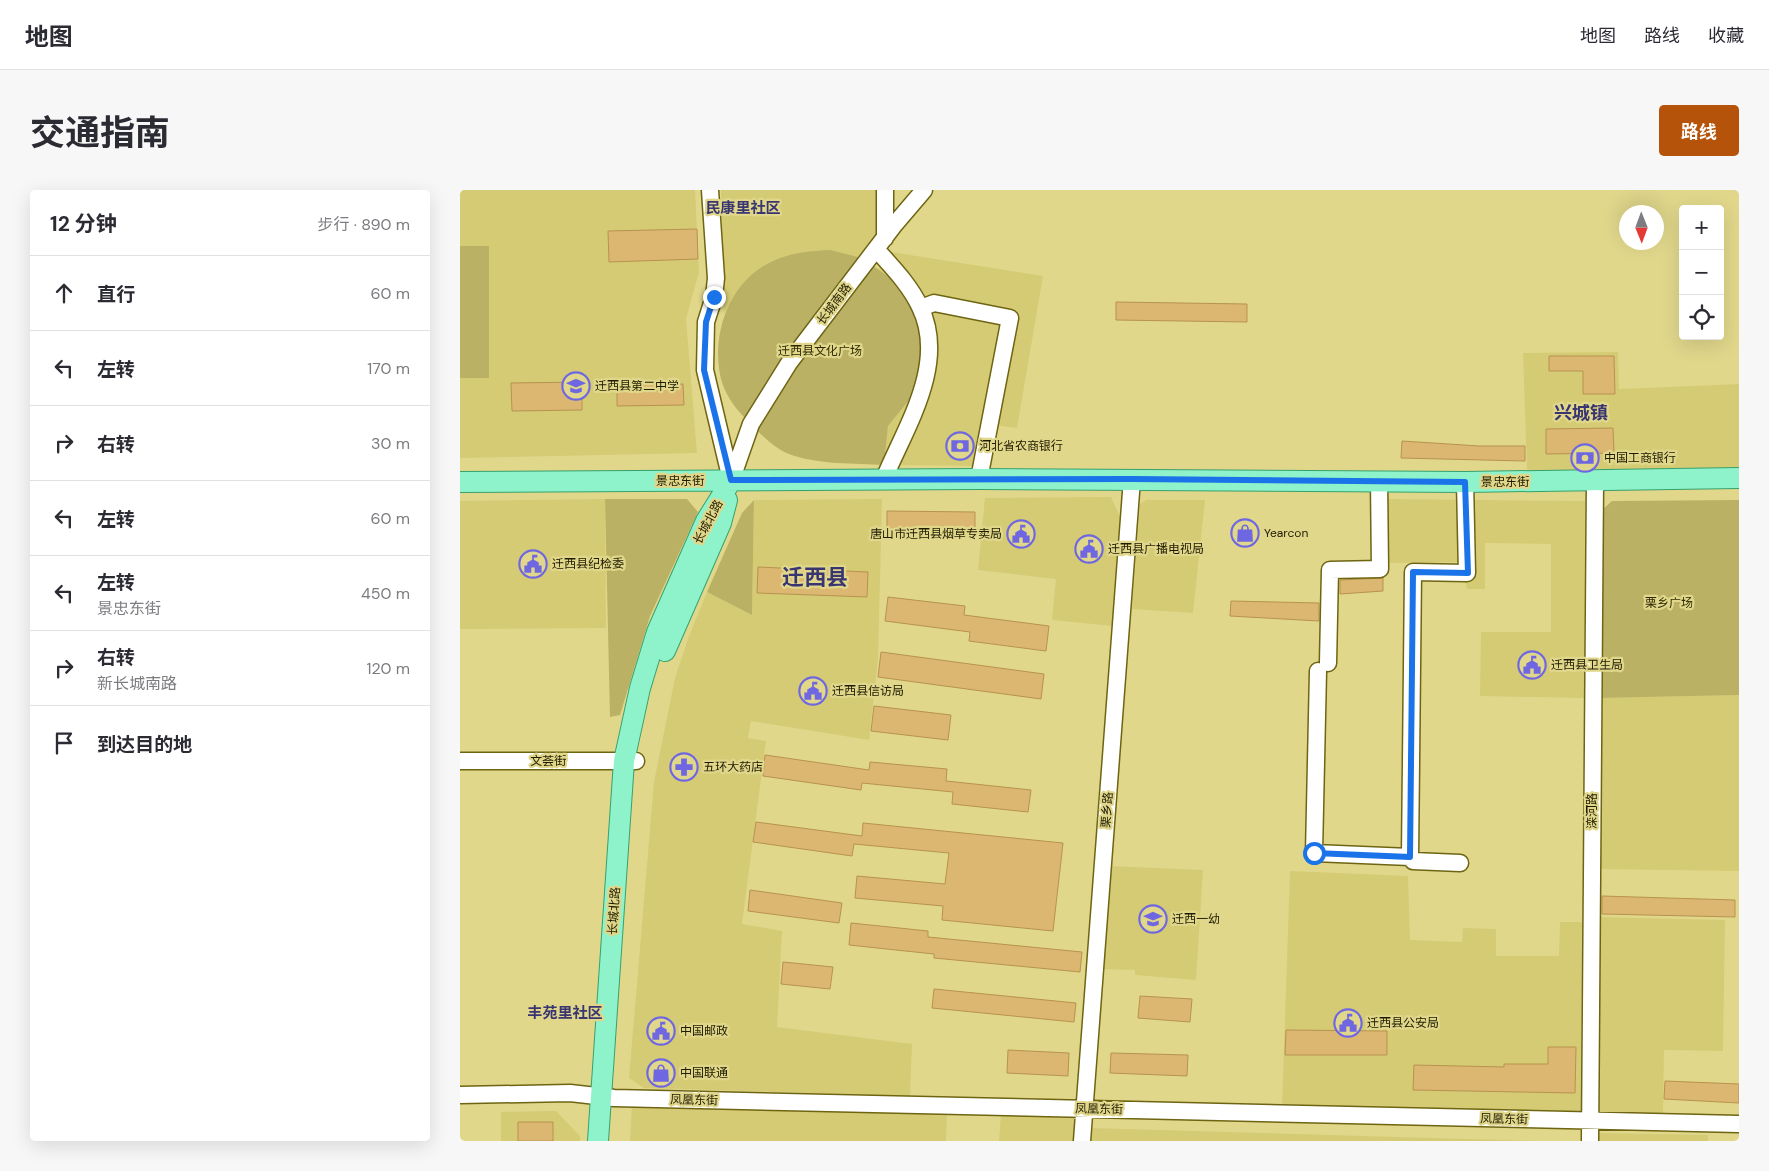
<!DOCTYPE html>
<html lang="zh">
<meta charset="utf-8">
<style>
body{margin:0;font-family:"DM Sans","Noto Sans SC",sans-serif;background:#f7f7f7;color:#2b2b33}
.controls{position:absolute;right:15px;top:15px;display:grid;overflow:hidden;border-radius:5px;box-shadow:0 5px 20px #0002}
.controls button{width:45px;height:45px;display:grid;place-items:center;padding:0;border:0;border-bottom:1px solid #e1e1e2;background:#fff;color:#2b2b33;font:25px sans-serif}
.compass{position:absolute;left:1159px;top:15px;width:45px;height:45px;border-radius:50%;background:#fff;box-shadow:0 5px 20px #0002;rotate:179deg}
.stop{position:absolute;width:15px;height:15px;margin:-11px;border:4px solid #1a73e8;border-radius:50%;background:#fff}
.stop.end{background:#1a73e8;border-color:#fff;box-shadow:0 1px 5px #0008}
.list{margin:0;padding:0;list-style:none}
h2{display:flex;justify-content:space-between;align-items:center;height:65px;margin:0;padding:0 20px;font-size:21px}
h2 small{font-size:16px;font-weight:400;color:#7c7c81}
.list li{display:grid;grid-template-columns:32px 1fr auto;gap:15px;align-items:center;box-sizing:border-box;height:75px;padding:0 20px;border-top:1px solid #e1e1e2}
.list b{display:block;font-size:19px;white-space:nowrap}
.list p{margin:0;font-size:16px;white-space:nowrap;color:#7c7c81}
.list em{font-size:16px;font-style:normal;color:#7c7c81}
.icon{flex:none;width:28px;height:28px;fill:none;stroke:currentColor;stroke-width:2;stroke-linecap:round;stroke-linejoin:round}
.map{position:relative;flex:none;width:1279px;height:951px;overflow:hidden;border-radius:5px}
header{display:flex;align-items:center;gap:30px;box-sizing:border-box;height:70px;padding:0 25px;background:#fff;border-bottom:1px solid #e1e1e2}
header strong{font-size:24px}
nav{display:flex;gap:28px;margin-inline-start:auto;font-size:18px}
.intro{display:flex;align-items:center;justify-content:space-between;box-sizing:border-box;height:120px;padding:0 30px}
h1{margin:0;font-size:35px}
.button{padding:12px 22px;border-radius:5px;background:#b45309;color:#fff;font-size:18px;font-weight:700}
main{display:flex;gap:30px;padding:0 30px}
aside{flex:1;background:#fff;border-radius:5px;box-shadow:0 5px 20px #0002}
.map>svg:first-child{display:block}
.built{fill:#d5cb75}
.green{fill:#bbb165}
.building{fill:#dbb771;stroke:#b7934e}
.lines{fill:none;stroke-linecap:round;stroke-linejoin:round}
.minor-casing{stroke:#6e6512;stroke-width:19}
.major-casing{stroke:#36a16e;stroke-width:22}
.minor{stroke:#fff;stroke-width:16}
.major{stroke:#8ef2cb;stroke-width:20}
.route{stroke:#1a73e8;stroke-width:6}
.labels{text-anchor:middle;stroke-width:4.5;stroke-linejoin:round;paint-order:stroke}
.street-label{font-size:12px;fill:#1f1b00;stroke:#e0d78b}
.park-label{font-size:12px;fill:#2f2a03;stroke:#e0d78b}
.poi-label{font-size:12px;fill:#1f1b00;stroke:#e0d78b;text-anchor:start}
.quarter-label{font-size:15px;font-weight:bold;fill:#383571;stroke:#e0d78b}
.district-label{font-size:18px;font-weight:bold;fill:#383571;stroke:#e0d78b}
.town-label{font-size:22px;font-weight:bold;fill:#383571;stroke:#e0d78b}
</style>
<header>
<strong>地图</strong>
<nav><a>地图</a><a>路线</a><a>收藏</a></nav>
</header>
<div class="intro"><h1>交通指南</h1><a class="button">路线</a></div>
<main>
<aside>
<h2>12 分钟<small>步行 · 890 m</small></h2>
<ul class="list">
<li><svg class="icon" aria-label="ahead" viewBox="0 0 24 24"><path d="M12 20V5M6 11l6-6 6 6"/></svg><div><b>直行</b></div><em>60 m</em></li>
<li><svg class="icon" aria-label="left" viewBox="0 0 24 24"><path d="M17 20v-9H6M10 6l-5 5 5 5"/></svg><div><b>左转</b></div><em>170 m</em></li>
<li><svg class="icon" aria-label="right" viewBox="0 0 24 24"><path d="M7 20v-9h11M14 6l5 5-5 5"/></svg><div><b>右转</b></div><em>30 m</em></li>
<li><svg class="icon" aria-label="left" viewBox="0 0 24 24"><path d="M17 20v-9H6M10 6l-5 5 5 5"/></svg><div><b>左转</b></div><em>60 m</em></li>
<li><svg class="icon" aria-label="left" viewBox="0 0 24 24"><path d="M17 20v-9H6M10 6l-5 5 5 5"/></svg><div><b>左转</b><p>景忠东街</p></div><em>450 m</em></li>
<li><svg class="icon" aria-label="right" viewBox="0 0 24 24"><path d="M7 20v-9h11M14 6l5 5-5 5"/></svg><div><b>右转</b><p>新长城南路</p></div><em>120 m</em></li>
<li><svg class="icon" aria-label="arrive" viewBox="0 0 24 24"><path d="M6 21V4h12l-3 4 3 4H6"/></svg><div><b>到达目的地</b></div></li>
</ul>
</aside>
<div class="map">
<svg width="1279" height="951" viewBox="0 0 1279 951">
<rect width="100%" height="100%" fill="#e0d78b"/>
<path class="built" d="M0 0H235L239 82 226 129 237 263 0 268Z
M261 0H421L420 44 402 68 281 96 264 124Z
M431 62 583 86 557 238 534 235 527 276 424 275 428 236 450 209 429 87 418 79Z
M1158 162 1159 199 1279 194V281L1067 280 1063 163Z
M651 307 661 329 653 436 592 430 596 389 518 380 525 308Z
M145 309 146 438 0 439V311Z
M422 309 418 470 409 550 291 531 288 548 306 551 282 734 322 741 317 837 452 854 450 906 184 898 169 888 194 592 215 488 229 446 247 402 292 425 294 310Z
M924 309 1125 311 1124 508 1020 506 1021 442H1091V354L1025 353V399H1007L1001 372 925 373Z
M686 310H745L733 423 672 419 680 314Z
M1279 505V681L1137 679 1139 508Z
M651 676 743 680 736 790 675 785V780L643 779Z
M830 681 948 686 950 750 1002 752 1003 738 1036 739V766H1099L1100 732H1122L1121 925 822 916Z
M1136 727 1265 730 1263 861 1204 860 1203 927 1134 926Z
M172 913 487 922 486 951H170Z
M96 921 120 946V951H41V922Z
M541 924 616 926 615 951H539Z
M630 938 1077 951H629Z
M1139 943 1248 945V951H1139Z"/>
<path class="green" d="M0 56H29V188H0Z
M370 60 402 68 429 87 449 113 460 144 461 177 450 209 428 236 424 275C394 273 358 275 329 264 316 259 302 246 293 236 279 223 266 208 261 189 251 148 267 95 307 74 327 63 347 61 370 60Z
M145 309H227L238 322 190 426 160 525 150 527Z
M294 310 292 425 247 402 282 323Z
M1279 310V505L1139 508 1141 321 1152 311Z"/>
<path class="building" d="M237 39 238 69 149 72 148 41Z
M656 112 787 114V132L656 130Z
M1089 166H1154L1155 204H1123V181H1089Z
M122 192V220L52 221 51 193Z
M223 194 224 215 157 216V195Z
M1153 238 1154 263 1086 264V239Z
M942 251 1019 256H1065V271L941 268Z
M427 321 515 322V342L427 341Z
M298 377 408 382 407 407 297 403Z
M923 388V401L880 404V390Z
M428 407 505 416 504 425 589 436 586 461 509 451 510 442 425 431Z
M771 411 859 413V431L770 426Z
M421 462 584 484 581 509 418 487Z
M414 516 491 525 488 550 411 541Z
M305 565 409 580 410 572 487 579 486 591 571 600 568 622 492 614 493 602 402 593 401 600 303 586Z
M296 632 402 646 403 633 603 653 593 741 482 730 483 716 395 708 397 686 485 694 489 663 394 654 392 666 293 652Z
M290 700 382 713 379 733 288 721Z
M1142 706 1275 710V727L1142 724Z
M391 733 468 741V747L622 762 620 782 474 768V764L389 755Z
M323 772 373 777 370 799 321 794Z
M474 799 616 813 614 832 472 818Z
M680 806 732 809 730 832 678 828Z
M826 840 927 841V865H825Z
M1088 857H1116L1115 903 953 900 954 875 1044 877V874H1088Z
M548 860 609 863 608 886 547 883Z
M651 863 728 865 727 886 650 883Z
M1205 891 1279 894V913L1204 909Z
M58 932H93V951H58Z"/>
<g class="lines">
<g class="minor-casing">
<path id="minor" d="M250 0 256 88 254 107 246 132 245 180 271 290
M425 48V0
M416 59C432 77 450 95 460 117 488 174 445 238 424 289
M461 118 474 113 550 128 519 289
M271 291 291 234 329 173 435 34 464 0
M868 473 870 380 920 379 919 291
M858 481 854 663 950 667 953 382 1007 383 1005 292
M0 571H176
M950 667 953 671 1000 673
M0 905 110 903 154 908 1279 934
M622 951 672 289
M1130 951 1135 291"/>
</g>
<g class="major-casing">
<path id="major" d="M0 292 519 289 1005 292 1279 288
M205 461 261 333 267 310
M138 951 164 571 180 498 197 442 246 331 271 291"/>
</g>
<use href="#minor" class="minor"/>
<use href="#major" class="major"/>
</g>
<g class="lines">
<path class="route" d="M254 107 246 132 244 180 271 290 672 289 1005 292 1008 383 953 382 950 667 854 663"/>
</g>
<defs>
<g id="school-ring" transform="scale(1.4375)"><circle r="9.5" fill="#e0d78b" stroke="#6f67e1" stroke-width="1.5"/><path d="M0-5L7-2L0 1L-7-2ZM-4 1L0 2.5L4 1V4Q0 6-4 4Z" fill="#6f67e1"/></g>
<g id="bank-ring" transform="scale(1.4375)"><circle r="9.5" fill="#e0d78b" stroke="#6f67e1" stroke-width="1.5"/><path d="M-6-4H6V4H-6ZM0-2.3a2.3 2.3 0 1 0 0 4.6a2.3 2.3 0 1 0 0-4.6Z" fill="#6f67e1"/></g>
<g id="shop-ring" transform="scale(1.4375)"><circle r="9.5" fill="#e0d78b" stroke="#6f67e1" stroke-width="1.5"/><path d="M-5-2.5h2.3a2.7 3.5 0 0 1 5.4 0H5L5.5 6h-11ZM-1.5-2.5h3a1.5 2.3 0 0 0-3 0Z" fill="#6f67e1"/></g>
<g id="civic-ring" transform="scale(1.4375)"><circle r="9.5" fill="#e0d78b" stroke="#6f67e1" stroke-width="1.5"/><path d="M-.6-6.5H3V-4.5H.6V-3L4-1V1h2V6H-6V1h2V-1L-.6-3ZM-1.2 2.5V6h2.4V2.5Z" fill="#6f67e1"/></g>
<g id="pharmacy-ring" transform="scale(1.4375)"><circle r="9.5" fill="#e0d78b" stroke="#6f67e1" stroke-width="1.5"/><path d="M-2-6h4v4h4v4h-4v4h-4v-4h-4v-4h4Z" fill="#6f67e1"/></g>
</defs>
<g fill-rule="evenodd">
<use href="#school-ring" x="116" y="196"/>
<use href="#bank-ring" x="500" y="256"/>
<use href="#bank-ring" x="1125" y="268"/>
<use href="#shop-ring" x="785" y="343"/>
<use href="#civic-ring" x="561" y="344"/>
<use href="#civic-ring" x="629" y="359"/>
<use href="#civic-ring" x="73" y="374"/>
<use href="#civic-ring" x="1072" y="475"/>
<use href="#civic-ring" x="353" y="501"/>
<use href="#pharmacy-ring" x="224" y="577"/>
<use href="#school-ring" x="693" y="729"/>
<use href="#civic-ring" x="888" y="833"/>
<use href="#civic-ring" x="201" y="841"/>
<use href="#shop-ring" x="201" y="883"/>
</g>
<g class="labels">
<g class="street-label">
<text transform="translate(374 114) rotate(-53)" y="4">长城南路</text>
<text x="220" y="295">景忠东街</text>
<text x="1045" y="296">景忠东街</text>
<text transform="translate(248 332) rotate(-62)" y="4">长城北路</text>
<text x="88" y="575">文荟街</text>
<text transform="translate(647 620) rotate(-86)" y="4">栗乡路</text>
<text transform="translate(1132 621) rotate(-90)" y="4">滦河路</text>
<text transform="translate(154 721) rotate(-86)" y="4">长城北路</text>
<text transform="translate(234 910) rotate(1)" y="4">凤凰东街</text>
<text transform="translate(639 919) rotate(1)" y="4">凤凰东街</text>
<text transform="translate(1044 929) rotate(1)" y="4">凤凰东街</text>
</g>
<g class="park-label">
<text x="360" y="165">迁西县文化广场</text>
<text x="1209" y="417">栗乡广场</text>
</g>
<g class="poi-label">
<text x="135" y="200">迁西县第二中学</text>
<text x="519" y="260">河北省农商银行</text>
<text x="1144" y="272">中国工商银行</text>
<text x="804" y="347">Yearcon</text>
<text x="542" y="348" text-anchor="end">唐山市迁西县烟草专卖局</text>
<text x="648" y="363">迁西县广播电视局</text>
<text x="92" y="378">迁西县纪检委</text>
<text x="1091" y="479">迁西县卫生局</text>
<text x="372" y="505">迁西县信访局</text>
<text x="243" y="581">五环大药店</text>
<text x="712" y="733">迁西一幼</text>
<text x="907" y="837">迁西县公安局</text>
<text x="220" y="845">中国邮政</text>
<text x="220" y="887">中国联通</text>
</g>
<g class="quarter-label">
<text x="283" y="23">民康里社区</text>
<text x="105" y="828">丰苑里社区</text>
</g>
<g class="district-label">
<text x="1121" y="229">兴城镇</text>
</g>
<g class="town-label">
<text x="355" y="395">迁西县</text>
</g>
</g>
</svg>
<div class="controls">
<button>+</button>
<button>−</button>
<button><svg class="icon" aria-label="locate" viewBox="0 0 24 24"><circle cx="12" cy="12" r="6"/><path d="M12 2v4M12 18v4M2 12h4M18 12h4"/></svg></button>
</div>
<svg class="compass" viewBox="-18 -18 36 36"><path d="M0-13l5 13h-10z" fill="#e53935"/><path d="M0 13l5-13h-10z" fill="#7c7c81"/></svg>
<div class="stop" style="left:854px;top:663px"></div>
<div class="stop end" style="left:254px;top:107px"></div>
</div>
</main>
